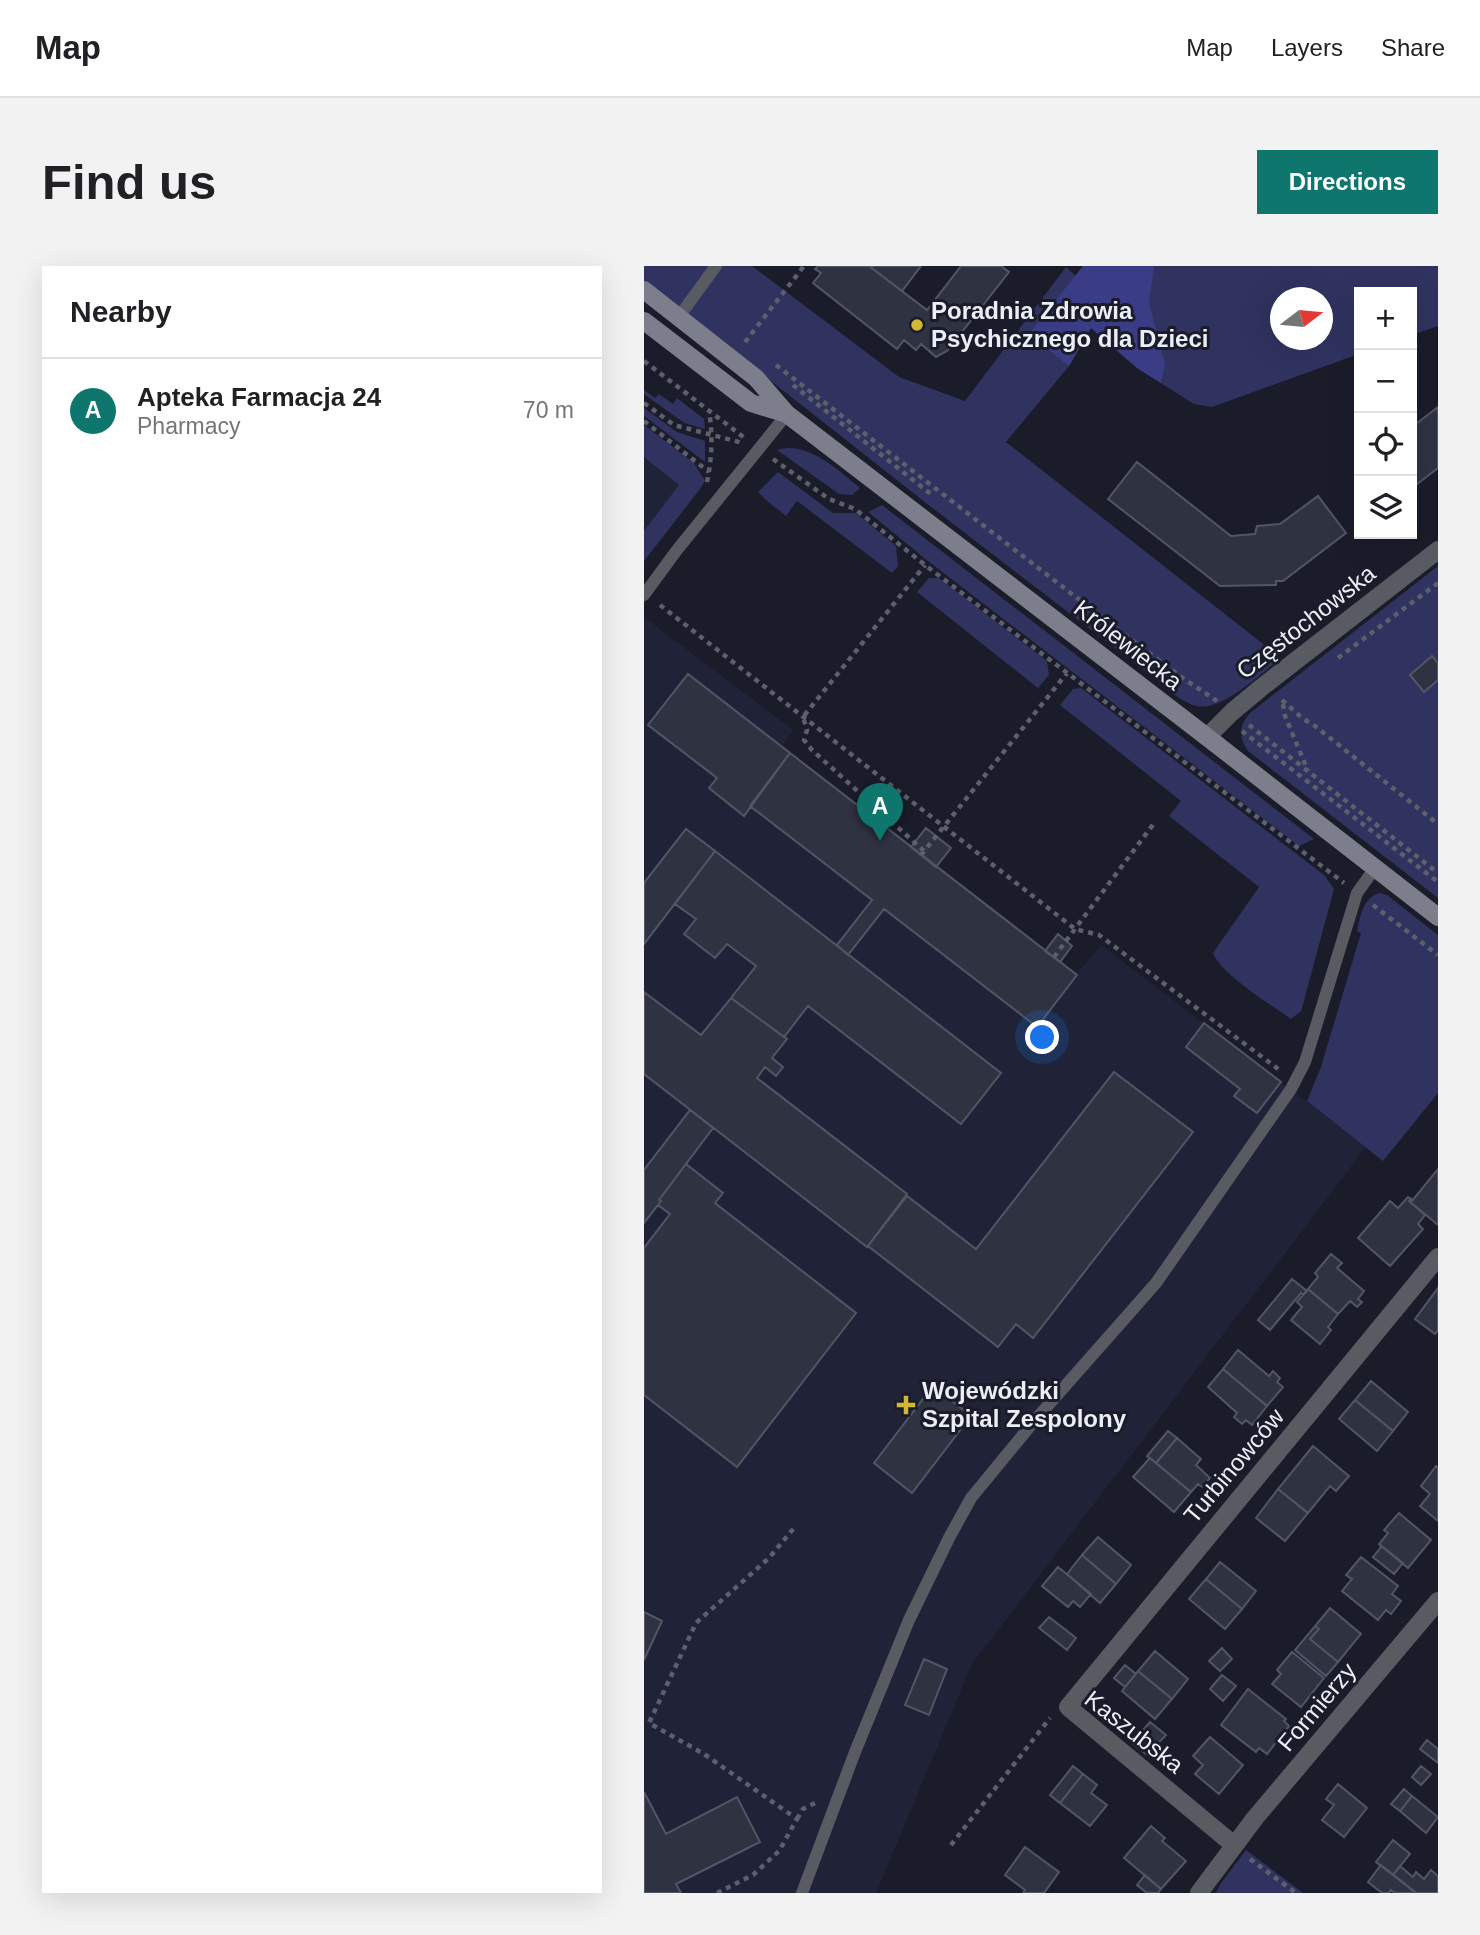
<!DOCTYPE html>
<meta charset="utf-8">
<style>
body{margin:0;font-family:Arial,sans-serif;background:#f2f2f2;color:#202124}
.controls{position:absolute;right:21px;top:21px;display:grid;overflow:hidden;border-radius:0px;box-shadow:0 7px 28px #0002}
.controls button{width:63px;height:63px;display:grid;place-items:center;padding:0;border:0;border-bottom:2px solid #e0e0e0;background:#fff;color:#202124;font:35px sans-serif}
.compass{position:absolute;left:626px;top:21px;width:63px;height:63px;border-radius:50%;background:#fff;box-shadow:0 7px 28px #0002;rotate:74deg}
.you{position:absolute;left:399px;top:772px;width:24px;height:24px;margin:-18px;border:5px solid #fff;border-radius:50%;background:#1a73e8;box-shadow:0 0 0 10px #1a73e833}
.badge{display:grid;place-items:center;width:46px;height:46px;border-radius:50%;background:#0f766e;color:#fff;font-size:23px;font-weight:700}
.pin{position:absolute;translate:-50% -58px;filter:drop-shadow(0 2px 4px #0008)}
.pin::after{content:'';position:absolute;top:37px;width:24px;height:21px;background:inherit;clip-path:polygon(0 0,100% 0,50% 100%)}
.list{margin:0;padding:0;list-style:none}
h2{display:flex;justify-content:space-between;align-items:center;height:91px;margin:0;padding:0 28px;font-size:30px}
h2 small{font-size:23px;font-weight:400;color:#757577}
.list li{display:grid;grid-template-columns:46px 1fr auto;gap:21px;align-items:center;box-sizing:border-box;height:105px;padding:0 28px;border-top:2px solid #e0e0e0}
.list b{display:block;font-size:26px;white-space:nowrap}
.list p{margin:0;font-size:23px;white-space:nowrap;color:#757577}
.list em{font-size:23px;font-style:normal;color:#757577}
.icon{flex:none;width:38px;height:38px;fill:none;stroke:currentColor;stroke-width:2;stroke-linecap:round;stroke-linejoin:round}
.map{position:relative;flex:none;width:794px;height:1627px;overflow:hidden;border-radius:0px}
header{display:flex;align-items:center;gap:42px;box-sizing:border-box;height:98px;padding:0 35px;background:#fff;border-bottom:2px solid #e0e0e0}
header strong{font-size:33px}
nav{display:flex;gap:38px;margin-inline-start:auto;font-size:24px}
.intro{display:flex;align-items:center;justify-content:space-between;box-sizing:border-box;height:168px;padding:0 42px}
h1{margin:0;font-size:49px}
.button{padding:18px 32px;border-radius:0px;background:#0f766e;color:#fff;font-size:24px;font-weight:700}
main{display:flex;gap:42px;padding:0 42px}
aside{flex:1;background:#fff;border-radius:0px;box-shadow:0 7px 28px #0002}
.map>svg:first-child{display:block}
.built{fill:#202337}
.green{fill:#30335f;fill-rule:evenodd}
.forest{fill:#3a3d86}
.building{fill:#2f3241;stroke:#525566;stroke-width:2}
.lines{fill:none;stroke-linecap:round;stroke-linejoin:round}
.path{stroke:#5d5f6c;stroke-width:4.5;stroke-dasharray:5 5;stroke-linecap:butt}
.lane{stroke:#595b63;stroke-width:12}
.street{stroke:#595b63;stroke-width:18}
.secondary{stroke:#7c7e8b;stroke-width:18}
.poi-dot{fill:#d0b736;stroke:#1a1c2a;stroke-width:2.5}
.labels{text-anchor:middle;stroke-width:6;stroke-linejoin:round;paint-order:stroke}
.poi-label{font-size:24px;font-weight:bold;fill:#ebedf7;stroke:#1a1c2a;text-anchor:start}
.street-label{font-size:24px;fill:#ebedf7;stroke:#1a1c2a}
</style>
<header>
<strong>Map</strong>
<nav><a>Map</a><a>Layers</a><a>Share</a></nav>
</header>
<div class="intro"><h1>Find us</h1><a class="button">Directions</a></div>
<main>
<aside>
<h2>Nearby<small></small></h2>
<ul class="list">
<li><span class="badge">A</span><div><b>Apteka Farmacja 24</b><p>Pharmacy</p></div><em>70 m</em></li>
</ul>
</aside>
<div class="map">
<svg width="794" height="1627" viewBox="0 0 794 1627">
<rect width="100%" height="100%" fill="#1a1c2a"/>
<path class="built" d="M0 180 56 223 0 295Z
M0 351 149 464 138 481 432 709 457 679 722 881 328 1398 232 1627H0Z"/>
<path class="green" d="M0 0H108L255 111 321 135 422 1 432 10 439 0H794V60L768 69V26H715V88L568 141 550 138 493 102 447 62 425 100 362 176 637 392C617 407 578 446 552 440 537 436 523 423 511 413L282 237 6 20 0 15ZM636 32H678V74H636Z
M0 124 11 132 15 128 29 138 33 132 60 153 61 163 40 157 0 128Z
M0 142 33 166 61 175V196L0 150Z
M0 159 50 197 61 215 56 223 0 295V265L35 219 0 191Z
M142 182C171 181 195 205 216 222L208 229 195 228 133 184Z
M134 206 189 247H212L252 280 254 300 248 307 153 235 142 250 123 235 114 226Z
M238 239 670 573 655 580 284 295 224 246Z
M794 300V632L604 485C594 471 595 459 606 447Z
M285 312H295L403 395 405 409 394 422 273 326Z
M437 422 680 609 690 623 658 742 657 745 647 753C626 738 578 709 569 687L615 621 525 550 537 535 416 439 429 423Z
M735 627 743 629 794 669V827L739 895 663 835 677 801 717 667 713 665C717 649 718 633 735 627Z
M602 1584 659 1627H572L577 1617Z"/>
<path class="forest" d="M439 0H510L505 37 521 98 517 117 493 102 447 62 425 100 385 68Z"/>
<path class="building" d="M174 0H225L283 44 317 0H357L365 6 303 85 292 91 277 78 272 84 260 74 253 83 169 17 177 7 171 3Z
M225 0H277L258 25Z
M794 141V202L768 222V161Z
M493 196 587 270 611 268 613 260 636 258 674 230 702 267 639 315H632V319L576 320 464 233Z
M788 390 794 397V414L780 426 766 409Z
M44 408 146 487 100 550 65 522 73 512 4 459Z
M146 487 433 709 393 761 240 643 204 689 193 679 228 634 106 540Z
M282 562 307 582 292 601 267 581Z
M42 563 71 585 0 678V617Z
M71 585 357 807 317 858 164 740 140 771 87 732 112 700 83 678 71 692 40 668 52 653 31 638Z
M414 668 428 680 416 696 401 685Z
M0 726 57 769 87 732 143 773 128 792 139 801 132 810 121 801 113 812 263 928 223 981 0 808Z
M560 757 637 816 613 847 590 830 596 823 542 781Z
M470 806 549 866 389 1072 372 1058 354 1081 224 980 263 930 332 983Z
M46 844 69 862 15 934 17 935 0 957V904Z
M42 898 79 927 71 937 212 1047 93 1201 0 1129V982L26 948 14 939 17 935 15 934Z
M794 903V959L765 935 767 933 768 935Z
M764 931 767 933 765 935 781 949 774 958 779 963 746 1000 714 972 746 935 754 942Z
M687 988 698 997 693 1002 720 1025 714 1033 718 1036 713 1041 706 1035 694 1048 664 1023 674 1011 671 1007Z
M648 1013 663 1025 659 1029 657 1027 626 1064 614 1054Z
M794 1022V1064L791 1068 771 1053Z
M664 1023 694 1048 684 1061 687 1064 676 1078 647 1054 658 1041 653 1036Z
M594 1084 625 1110 629 1105 636 1112 633 1116 639 1121 623 1140 579 1103Z
M579 1103 623 1140 608 1159 602 1154 598 1158 590 1151 593 1147 564 1121Z
M727 1115 764 1146 749 1165 711 1134Z
M289 1120 327 1150 268 1227 230 1197Z
M711 1134 749 1165 733 1185 695 1153Z
M524 1165 533 1172 512 1197 503 1190Z
M533 1172 557 1193 552 1199 566 1212 558 1221 554 1218 547 1226 512 1197Z
M669 1180 705 1210 692 1225 686 1220 664 1247 634 1223Z
M506 1192 547 1226 530 1246 489 1211Z
M792 1200 794 1202V1255L776 1240 786 1228 777 1220Z
M634 1223 664 1247 641 1275 612 1252Z
M755 1247 787 1274 764 1302 735 1278 744 1267 740 1264Z
M454 1271 487 1299 472 1318 438 1289Z
M735 1278 759 1297 750 1308 729 1291 737 1281Z
M438 1289 472 1318 456 1337 423 1308Z
M717 1291 754 1320 748 1328 757 1335 747 1348 742 1344 734 1354 698 1325 708 1313 702 1309Z
M576 1296 612 1325 598 1343 562 1313Z
M414 1301 447 1328 436 1341 429 1335 424 1341 398 1320Z
M562 1313 598 1343 581 1363 545 1333Z
M686 1342 717 1368 694 1396 666 1373 675 1363 671 1360Z
M0 1346 18 1355 0 1394Z
M405 1351 432 1372 423 1384 395 1362Z
M671 1360 675 1363 666 1373 694 1396 682 1410 651 1384Z
M578 1382 588 1393 576 1405 565 1395Z
M511 1385 544 1413 528 1433 494 1405Z
M648 1386 680 1412 657 1441 628 1418 637 1408 633 1404Z
M280 1393 303 1403 285 1449 261 1439Z
M481 1399 492 1408 481 1421 470 1412Z
M494 1405 528 1433 511 1453 478 1425Z
M578 1409 592 1420 579 1435 566 1423Z
M604 1423 642 1453 640 1455 645 1460 623 1488 615 1482 612 1486 577 1459Z
M506 1456 522 1469 503 1489 488 1477Z
M566 1471 599 1499 575 1528 551 1508 559 1499 549 1490Z
M783 1474 794 1483V1497L776 1483Z
M429 1500 439 1508 416 1537 406 1529Z
M777 1500 787 1508 777 1519 768 1511Z
M439 1508 453 1519 447 1527 463 1539 446 1560 416 1537Z
M694 1518 723 1542 700 1571 678 1554 690 1539 682 1533Z
M760 1523 768 1530 756 1545 747 1538Z
M0 1526 22 1568 93 1531 116 1576 32 1618 37 1627H0Z
M768 1530 794 1551 782 1567 756 1545Z
M507 1560 521 1572 518 1575 542 1595 517 1623 480 1592Z
M749 1574 766 1588 749 1609 732 1596Z
M381 1581 415 1606 400 1627H379L381 1624 361 1609Z
M737 1599 755 1613 772 1627H751L747 1624 745 1627H738L724 1616Z
M756 1600 769 1611 772 1606 780 1613 787 1604 794 1610V1627H772L749 1609Z
M501 1609 517 1623 514 1627H503L493 1619Z"/>
<g class="lines">
<path class="path" d="M101 76 160 0
M0 95 102 173
M132 99 477 366 540 413 573 435
M149 119 288 229
M0 137 30 159 99 177
M0 155 65 206
M129 193 185 233 211 243 281 299 700 617
M63 216C68 192 69 169 65 145
M16 339 431 663 455 669 637 805
M694 392 794 317
M638 434 658 452 671 460 794 558
M639 438 641 450 664 505
M605 459 794 607
M598 465 794 616
M280 585 168 484 160 474 163 464 159 451 281 299
M277 589 423 407
M729 639 794 689
M410 691 511 556
M153 1553 159 1543 173 1536
M307 1579 406 1452
M606 1593 652 1627
M73 1627 109 1609 135 1585 153 1553 60 1488 5 1457 52 1357 125 1292 150 1262"/>
<path class="lane" d="M34 52 72 0
M0 329 33 284 143 148
M158 1627 211 1486 265 1354 305 1272 327 1232 392 1153 512 1017 647 823 661 796 713 627 731 602"/>
<path class="street" d="M563 471 588 446 618 421 794 284
M590 1579 424 1441 794 991
M555 1627 611 1552 794 1335"/>
<path class="secondary" d="M0 24 112 112 143 148 563 471 794 651
M0 55 107 137 143 148"/>
</g>
<g class="poi-dot">
<circle cx="273" cy="59" r="7"/>
<path d="M258.5 1128.5h7v7h7v7h-7v7h-7v-7h-7v-7h7z"/>
</g>
<g class="labels">
<g class="poi-label">
<text x="287" y="53">Poradnia Zdrowia<tspan x="287" dy="28">Psychicznego dla Dzieci</tspan></text>
<text x="278" y="1133">Wojewódzki<tspan x="278" dy="28">Szpital Zespolony</tspan></text>
</g>
<g class="street-label">
<text transform="translate(662 356) rotate(-38)" y="8">Częstochowska</text>
<text transform="translate(484 379) rotate(38)" y="8">Królewiecka</text>
<text transform="translate(590 1200) rotate(-50)" y="8">Turbinowców</text>
<text transform="translate(673 1441) rotate(-50)" y="8">Formierzy</text>
<text transform="translate(490 1466) rotate(38)" y="8">Kaszubska</text>
</g>
</g>
</svg>
<div class="controls">
<button>+</button>
<button>−</button>
<button><svg class="icon" aria-label="locate" viewBox="0 0 24 24"><circle cx="12" cy="12" r="6"/><path d="M12 2v4M12 18v4M2 12h4M18 12h4"/></svg></button>
<button><svg class="icon" aria-label="layers" viewBox="0 0 24 24"><path d="M12 4l9 5-9 5-9-5zM3 14l9 5 9-5"/></svg></button>
</div>
<svg class="compass" viewBox="-18 -18 36 36"><path d="M0-13l5 13h-10z" fill="#e53935"/><path d="M0 13l5-13h-10z" fill="#757577"/></svg>
<div class="you"></div>
<div class="pin badge" style="left:236px;top:575px">A</div>
</div>
</main>
